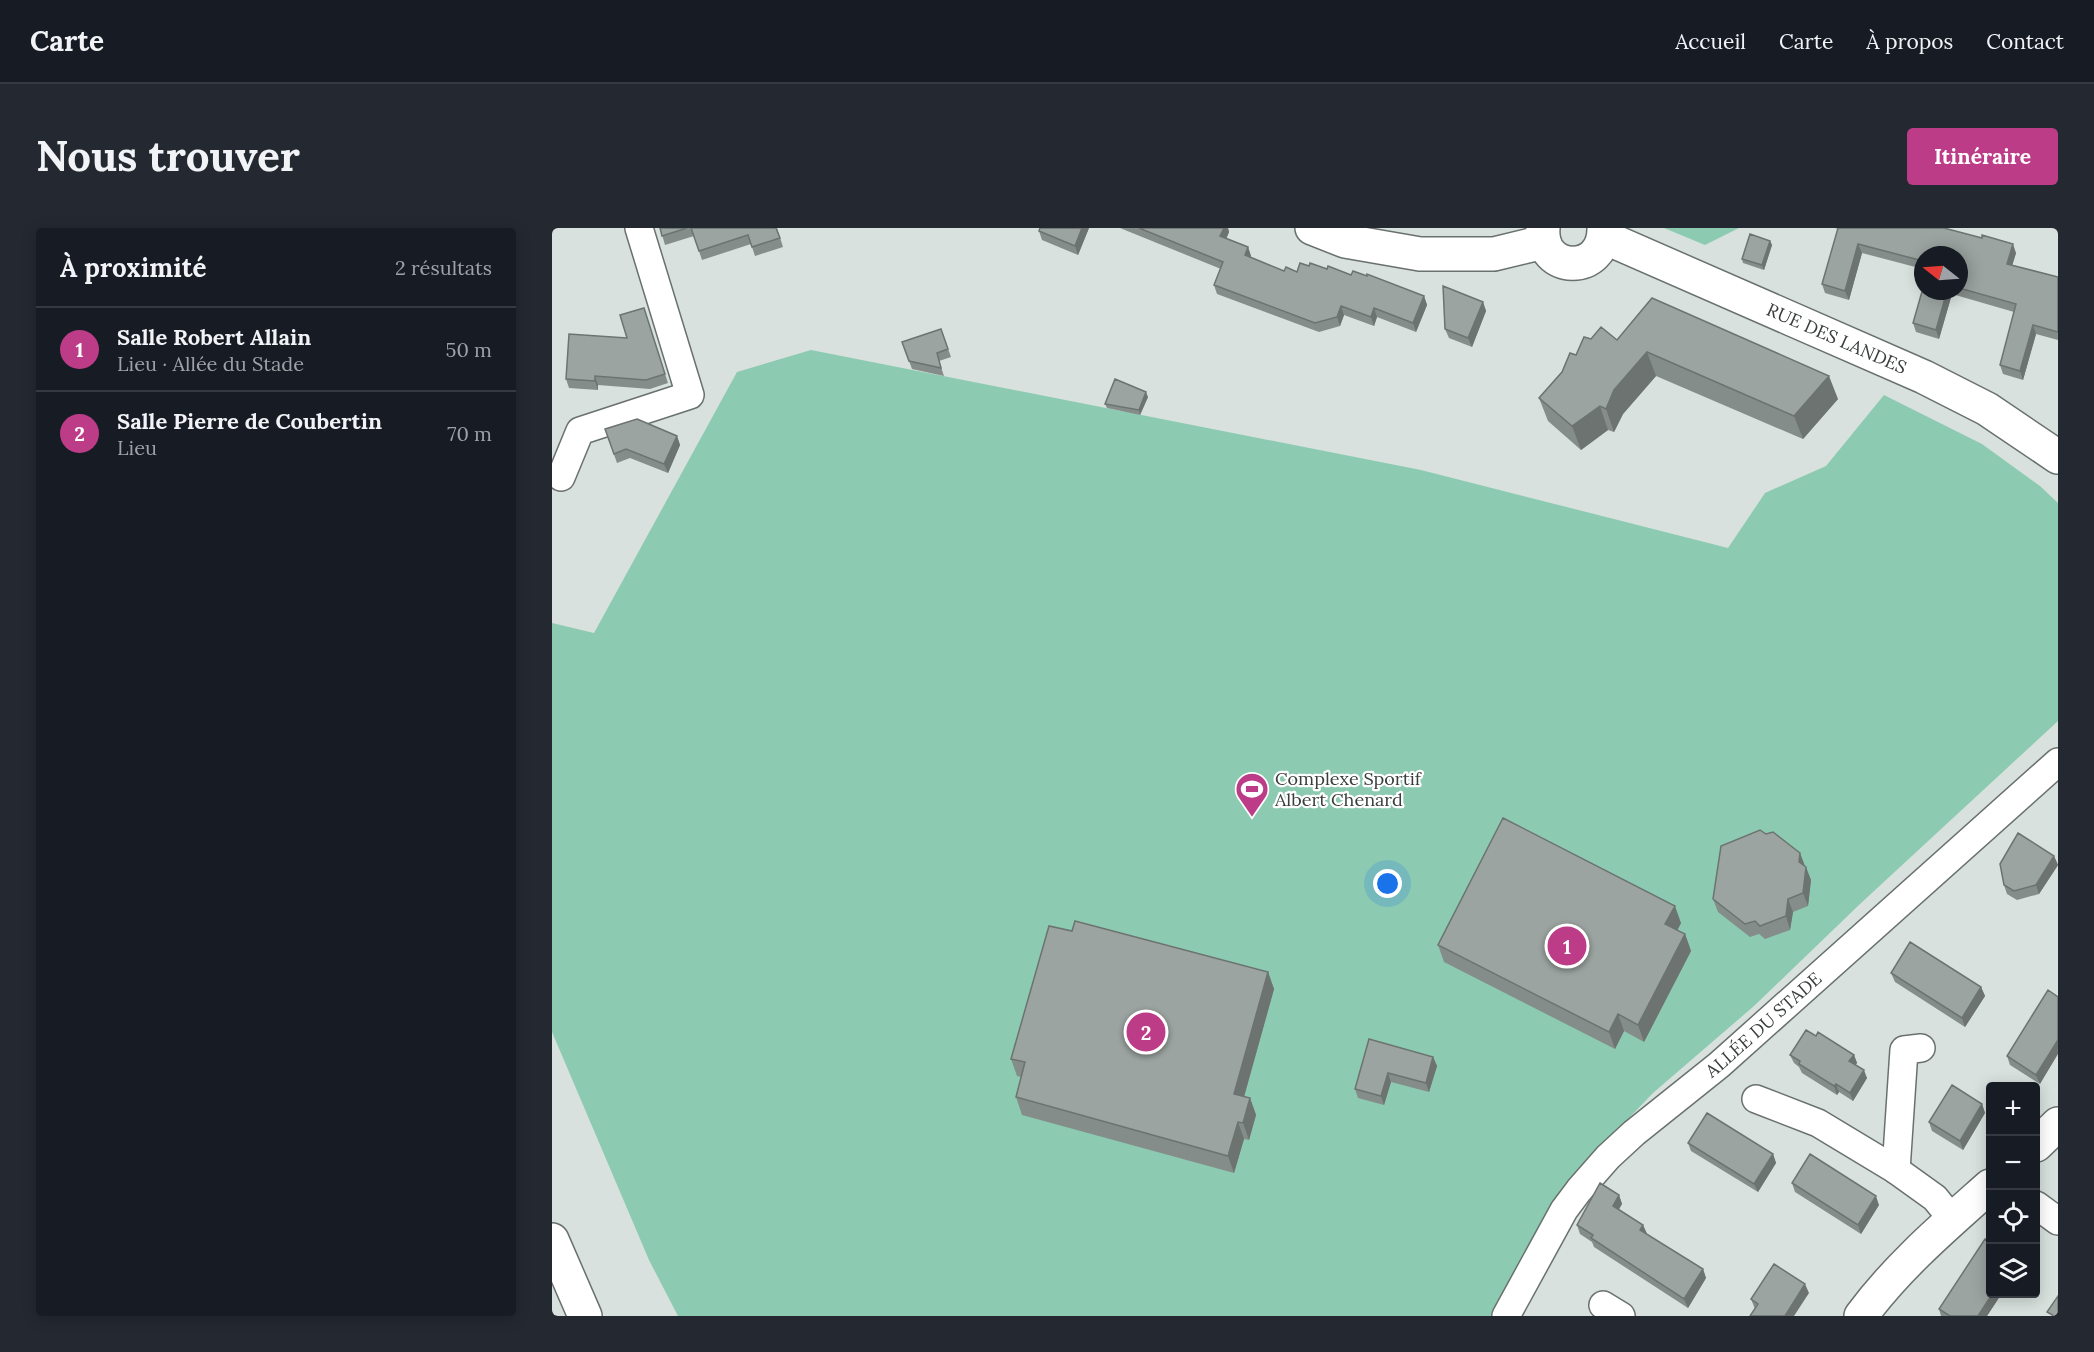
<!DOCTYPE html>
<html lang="fr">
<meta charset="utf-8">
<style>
body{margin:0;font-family:Lora,serif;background:#242831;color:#f1f3f6}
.controls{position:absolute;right:18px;bottom:18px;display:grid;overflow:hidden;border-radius:6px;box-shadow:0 3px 15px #0003}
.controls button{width:54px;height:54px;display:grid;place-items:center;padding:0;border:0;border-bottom:2px solid #363941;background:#171b24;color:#f1f3f6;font:30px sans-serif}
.compass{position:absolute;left:1362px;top:18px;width:54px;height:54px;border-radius:50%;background:#171b24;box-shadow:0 3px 15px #0003;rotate:287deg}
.you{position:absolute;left:836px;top:656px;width:21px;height:21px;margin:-15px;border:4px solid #fff;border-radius:50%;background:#1a73e8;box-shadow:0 0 0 9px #1a73e833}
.badge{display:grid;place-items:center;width:39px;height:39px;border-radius:50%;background:#bc3c88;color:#fff;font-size:20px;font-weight:700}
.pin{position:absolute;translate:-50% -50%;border:3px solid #fff;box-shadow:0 2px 6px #0006}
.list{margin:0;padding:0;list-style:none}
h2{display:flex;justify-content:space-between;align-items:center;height:78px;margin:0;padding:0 24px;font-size:26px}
h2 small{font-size:20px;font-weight:400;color:#9ea1a6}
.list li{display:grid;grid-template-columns:39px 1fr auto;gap:18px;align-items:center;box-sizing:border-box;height:84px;padding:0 24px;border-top:2px solid #363941}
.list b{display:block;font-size:22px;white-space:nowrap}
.list p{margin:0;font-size:20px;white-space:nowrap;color:#9ea1a6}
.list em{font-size:20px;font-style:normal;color:#9ea1a6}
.icon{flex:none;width:33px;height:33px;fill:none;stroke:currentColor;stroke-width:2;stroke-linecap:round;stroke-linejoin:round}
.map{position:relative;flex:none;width:1506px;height:1088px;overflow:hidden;border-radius:6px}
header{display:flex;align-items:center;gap:36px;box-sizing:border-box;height:84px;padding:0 30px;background:#171b24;border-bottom:2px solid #363941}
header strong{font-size:28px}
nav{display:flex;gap:33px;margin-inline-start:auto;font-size:21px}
.intro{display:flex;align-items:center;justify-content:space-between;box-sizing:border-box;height:144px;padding:0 36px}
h1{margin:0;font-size:42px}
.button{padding:15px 27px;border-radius:6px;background:#bc3c88;color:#fff;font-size:21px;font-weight:700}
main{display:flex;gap:36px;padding:0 36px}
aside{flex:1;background:#171b24;border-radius:6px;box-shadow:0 3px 15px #0003}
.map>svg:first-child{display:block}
.green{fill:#8ccbb2}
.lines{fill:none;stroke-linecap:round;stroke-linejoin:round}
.street-casing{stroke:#69716e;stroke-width:30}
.secondary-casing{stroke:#69716e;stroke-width:36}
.highway-casing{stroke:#69716e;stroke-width:36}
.street{stroke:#fff;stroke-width:27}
.secondary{stroke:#fff;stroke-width:33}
.highway{stroke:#fff;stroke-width:33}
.wall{fill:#858d8a}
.shaded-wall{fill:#6c7370}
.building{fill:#9ba4a0;stroke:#6c7370;stroke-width:1.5}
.labels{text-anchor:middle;stroke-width:4.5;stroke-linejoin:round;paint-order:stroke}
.street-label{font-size:18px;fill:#393d3c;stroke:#fff}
.poi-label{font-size:18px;fill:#393d3c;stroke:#fff;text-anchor:start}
</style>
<header>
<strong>Carte</strong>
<nav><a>Accueil</a><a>Carte</a><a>À propos</a><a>Contact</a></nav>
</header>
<div class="intro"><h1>Nous trouver</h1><a class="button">Itinéraire</a></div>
<main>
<aside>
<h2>À proximité<small>2 résultats</small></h2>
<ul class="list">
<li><span class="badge">1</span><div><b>Salle Robert Allain</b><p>Lieu · Allée du Stade</p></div><em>50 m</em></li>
<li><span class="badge">2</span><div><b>Salle Pierre de Coubertin</b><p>Lieu</p></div><em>70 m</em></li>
</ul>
</aside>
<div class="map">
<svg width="1506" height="1088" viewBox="0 0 1506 1088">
<rect width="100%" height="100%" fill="#d8e1dd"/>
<path class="green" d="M1112 0H1187L1153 17Z
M259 122 869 242 1176 320 1213 265 1274 238 1332 167 1430 216 1488 258 1506 275V493L1308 676 1202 778 1101 865 1051 917 943 1088H126L97 1032 0 804V395L42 405 185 144Z"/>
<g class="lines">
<g class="street-casing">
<g id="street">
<path d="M9 249 28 203 138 167 87 0"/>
<path d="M1204 871 1266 895 1344 942 1383 970 1400 991"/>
<path d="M1344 942 1352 822 1369 820"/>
<path d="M1484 977 1506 993"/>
<path d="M1051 1077 1069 1088"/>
<path id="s1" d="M954 1088 1012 982 1027 962 1056 929 1082 905 1167 837 1506 534"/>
</g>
</g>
<g class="secondary-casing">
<g id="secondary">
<path d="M760 0 793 13 868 26H942L992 14"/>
<path d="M991 0C987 46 1053 48 1052 0"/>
<path id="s2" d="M1052 9 1372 149 1435 181 1506 229"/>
<path d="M1484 917 1506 896"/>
<path d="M1309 1088C1346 1038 1392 999 1438 958"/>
</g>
</g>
<g class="highway-casing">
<path id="highway" d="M0 1012 33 1088"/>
</g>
<use href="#street" class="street"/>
<use href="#secondary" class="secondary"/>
<use href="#highway" class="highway"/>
</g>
<path class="wall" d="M108 0H225L231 19 203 28 199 16 150 32 142 8 113 17Z
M488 0H537L526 27 490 12 487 3Z
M568 0H676L677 4 674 10 696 19 699 28V30L732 43 745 44 757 38 799 47 872 68 875 77 864 104 825 89 822 98 792 87 788 98 767 104 665 66 662 57 669 41Z
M1283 0H1392L1464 25 1460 37 1506 49V112L1484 106 1471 152 1451 146 1448 137 1462 84 1400 66 1387 111 1364 104 1361 95 1371 63H1407V27H1371V41L1310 25 1297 72 1273 65 1270 56 1286 1Z
M1218 13 1220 17 1212 42 1191 35 1190 31Z
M931 74 934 83 920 119 897 110 893 101Z
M95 89 116 155 98 161 46 157V162L17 160 14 151 75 110Z
M389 101 399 129 387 133 392 148 360 141 350 114Z
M1039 111 1065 112 1286 171 1251 211 1104 148 1071 186 1062 204 1056 202 1029 222 996 193 987 170Z
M596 169 588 187 555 180 553 176Z
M53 201 125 208 128 217 116 245 78 230 65 235Z
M1502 628 1506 637 1487 666 1465 672 1455 666 1452 657Z
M1253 639 1259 652 1256 678 1241 684 1238 702 1213 711 1207 706 1198 709 1166 684 1161 671Z
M1129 695 1125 702 1133 706 1139 723 1092 814 1072 803 1063 821 892 734 886 717Z
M716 744 722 761 692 869 698 870 704 887 697 912 692 911 682 945 470 887 464 869 469 849 465 848 459 831Z
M1339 745 1429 759 1433 768 1413 799 1343 754Z
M1506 769 1488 856 1458 837 1455 828Z
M1264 808 1302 827 1305 835 1303 837 1315 850 1301 873 1287 864 1285 867 1250 845 1247 839 1242 835 1238 827Z
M817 811 881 829 885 838 877 864 839 854 832 877 806 870 803 861Z
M1430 876 1433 885 1411 922 1380 903 1377 894Z
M1136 915 1221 926 1224 935 1206 964 1139 923Z
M1240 955 1327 977 1309 1006 1243 964Z
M1067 967 1070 976 1067 981 1091 997 1095 1006 1151 1041 1154 1050 1136 1080 1042 1019 1040 1014 1028 1006 1025 997Z
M1257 1065 1203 1081 1199 1071Z
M1438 1065H1450L1435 1088H1389L1387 1081Z"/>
<path class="shaded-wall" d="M530 0H537L526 27 523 18Z
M672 0H676L677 4 672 17 668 8Z
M1218 13 1220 17 1212 42 1210 37Z
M1306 16 1310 25 1297 72 1293 63Z
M1461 16 1464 25 1458 45 1455 36Z
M696 19 699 28 696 36 693 27Z
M1395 63H1399L1400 66 1387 111 1384 102Z
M872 68 875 77 864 104 861 95Z
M931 74 934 83 920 119 916 110Z
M789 78 792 87 788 98 785 89Z
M822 80 825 89 822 98 819 89Z
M1481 97 1484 106 1471 152 1468 143Z
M1095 124 1104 148 1071 186 1062 204 1054 181 1062 162Z
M43 148 46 157V162L43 153Z
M1277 148 1286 171 1251 211 1242 188Z
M594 164 596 169 588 187 587 182Z
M1048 178 1056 202 1029 222 1020 198Z
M125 208 128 217 116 245 112 236Z
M1248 625 1253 638 1247 634Z
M1502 628 1506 637 1487 666 1484 657Z
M1254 639 1259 652 1256 678 1251 665Z
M1236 671 1241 684 1238 702 1234 688Z
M1123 678 1129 695 1120 713 1113 696Z
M1133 706 1139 723 1092 814 1086 797Z
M716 744 722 761 688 883 682 866Z
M1429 759 1433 768 1413 799 1410 790Z
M1066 786 1072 803 1063 821 1057 804Z
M1506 812V826L1488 856 1484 847Z
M1302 827 1305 835 1300 842 1297 833Z
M881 829 885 838 877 864 874 855Z
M1312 842 1315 850 1301 873 1298 865Z
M836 845 839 854 832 877 829 868Z
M1284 856 1287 864 1285 867 1282 858Z
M698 870 704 887 697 912 691 895Z
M1430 876 1433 885 1411 922 1408 913Z
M686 894 692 911 682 945 676 928Z
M1221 926 1224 935 1206 964 1202 956Z
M1067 967 1070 976 1064 986 1061 978Z
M1324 968 1327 977 1309 1006 1306 997Z
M1091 997 1095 1006 1088 1002Z
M1151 1041 1154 1050 1136 1080 1132 1071Z
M1253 1056 1257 1065 1242 1088H1233Z
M1441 1065H1450L1435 1088H1426Z"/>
<path class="building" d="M108 0H135L110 8Z
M139 0H224L228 10 200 19 196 7 147 23Z
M488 0H530L523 18 487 3Z
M587 0H672L668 8 696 19 693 27 732 43 734 39 745 44 748 35 757 38 758 35 775 41 776 38 799 47 801 43 815 48V46L872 68 861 95 822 80 819 89 789 78 785 89 763 95 662 57 671 34Z
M1286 0H1392L1430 10V7L1461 16 1455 36 1506 49V104L1481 97 1468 143 1448 137 1464 76 1407 60V27H1371V33L1306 16 1293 63 1270 56Z
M1198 6 1218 13 1210 37 1190 31Z
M891 58 931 74 916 110 893 101Z
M1371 60V63H1395L1384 102 1361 95Z
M1100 70 1277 148 1242 188 1095 124 1062 162 1054 181 1048 178 1020 198 987 170 1010 144 1018 125 1024 127 1032 109 1039 111 1049 99 1065 112Z
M92 80 113 146 94 152 43 148V153L14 151 17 106 75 110 68 87Z
M389 101 396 121 385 125 389 140 357 133 350 114Z
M563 151 594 164 587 182 553 176Z
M85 191 125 208 112 236 74 221 62 226 53 201Z
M951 590 1123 678 1113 696 1133 706 1086 797 1066 786 1057 804 886 717Z
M1208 602 1214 606 1221 604 1248 625 1247 634 1254 639 1251 665 1236 671 1234 688 1208 698 1203 693 1193 696 1161 671 1169 618Z
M1466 605 1502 628 1484 657 1462 663 1452 657 1448 636Z
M523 693 716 744 682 866 698 870 691 895 686 894 676 928 464 869 473 834 459 831 497 698 520 703Z
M1358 714 1429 759 1410 790 1339 745Z
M1496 762 1506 769V812L1484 847 1455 828Z
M1254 802 1264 808 1266 804 1302 827 1297 833 1312 842 1298 865 1284 856 1282 858 1247 836 1248 833 1238 827Z
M817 811 881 829 874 855 836 845 829 868 803 861Z
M1400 857 1430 876 1408 913 1377 894Z
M1155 885 1221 926 1202 956 1136 915Z
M1258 926 1324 968 1306 997 1240 955Z
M1048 955 1067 967 1061 978 1091 997 1088 1002 1151 1041 1132 1071 1039 1010 1041 1007 1025 997Z
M1433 1011 1438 1014V1065H1441L1426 1088H1398L1387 1081Z
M1222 1036 1253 1056 1233 1088H1198L1206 1076 1199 1071Z
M1506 1068V1088H1502L1495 1084Z"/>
<defs>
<g id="stadium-pin" transform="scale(1.725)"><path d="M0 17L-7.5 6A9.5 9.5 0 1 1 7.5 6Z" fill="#bc3c88" stroke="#fff"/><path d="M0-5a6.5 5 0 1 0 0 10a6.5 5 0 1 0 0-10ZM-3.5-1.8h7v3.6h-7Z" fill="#fff"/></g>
</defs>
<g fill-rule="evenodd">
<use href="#stadium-pin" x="700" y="561"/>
</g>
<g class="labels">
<g class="street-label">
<text dy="6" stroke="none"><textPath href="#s2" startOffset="254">RUE DES LANDES</textPath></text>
<text dy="6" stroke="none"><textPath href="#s1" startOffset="394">ALLÉE DU STADE</textPath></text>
</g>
<g class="poi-label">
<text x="723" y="557">Complexe Sportif<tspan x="723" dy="21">Albert Chenard</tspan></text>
</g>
</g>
</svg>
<div class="controls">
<button>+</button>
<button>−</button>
<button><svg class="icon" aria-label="locate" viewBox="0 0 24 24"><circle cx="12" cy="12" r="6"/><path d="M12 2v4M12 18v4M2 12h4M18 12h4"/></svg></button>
<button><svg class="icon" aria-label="layers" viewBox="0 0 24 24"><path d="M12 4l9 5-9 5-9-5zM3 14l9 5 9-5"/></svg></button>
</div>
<svg class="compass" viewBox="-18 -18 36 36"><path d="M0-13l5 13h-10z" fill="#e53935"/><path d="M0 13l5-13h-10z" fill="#9ea1a6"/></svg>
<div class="you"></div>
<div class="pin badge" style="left:1015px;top:718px">1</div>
<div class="pin badge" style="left:594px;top:804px">2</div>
</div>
</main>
